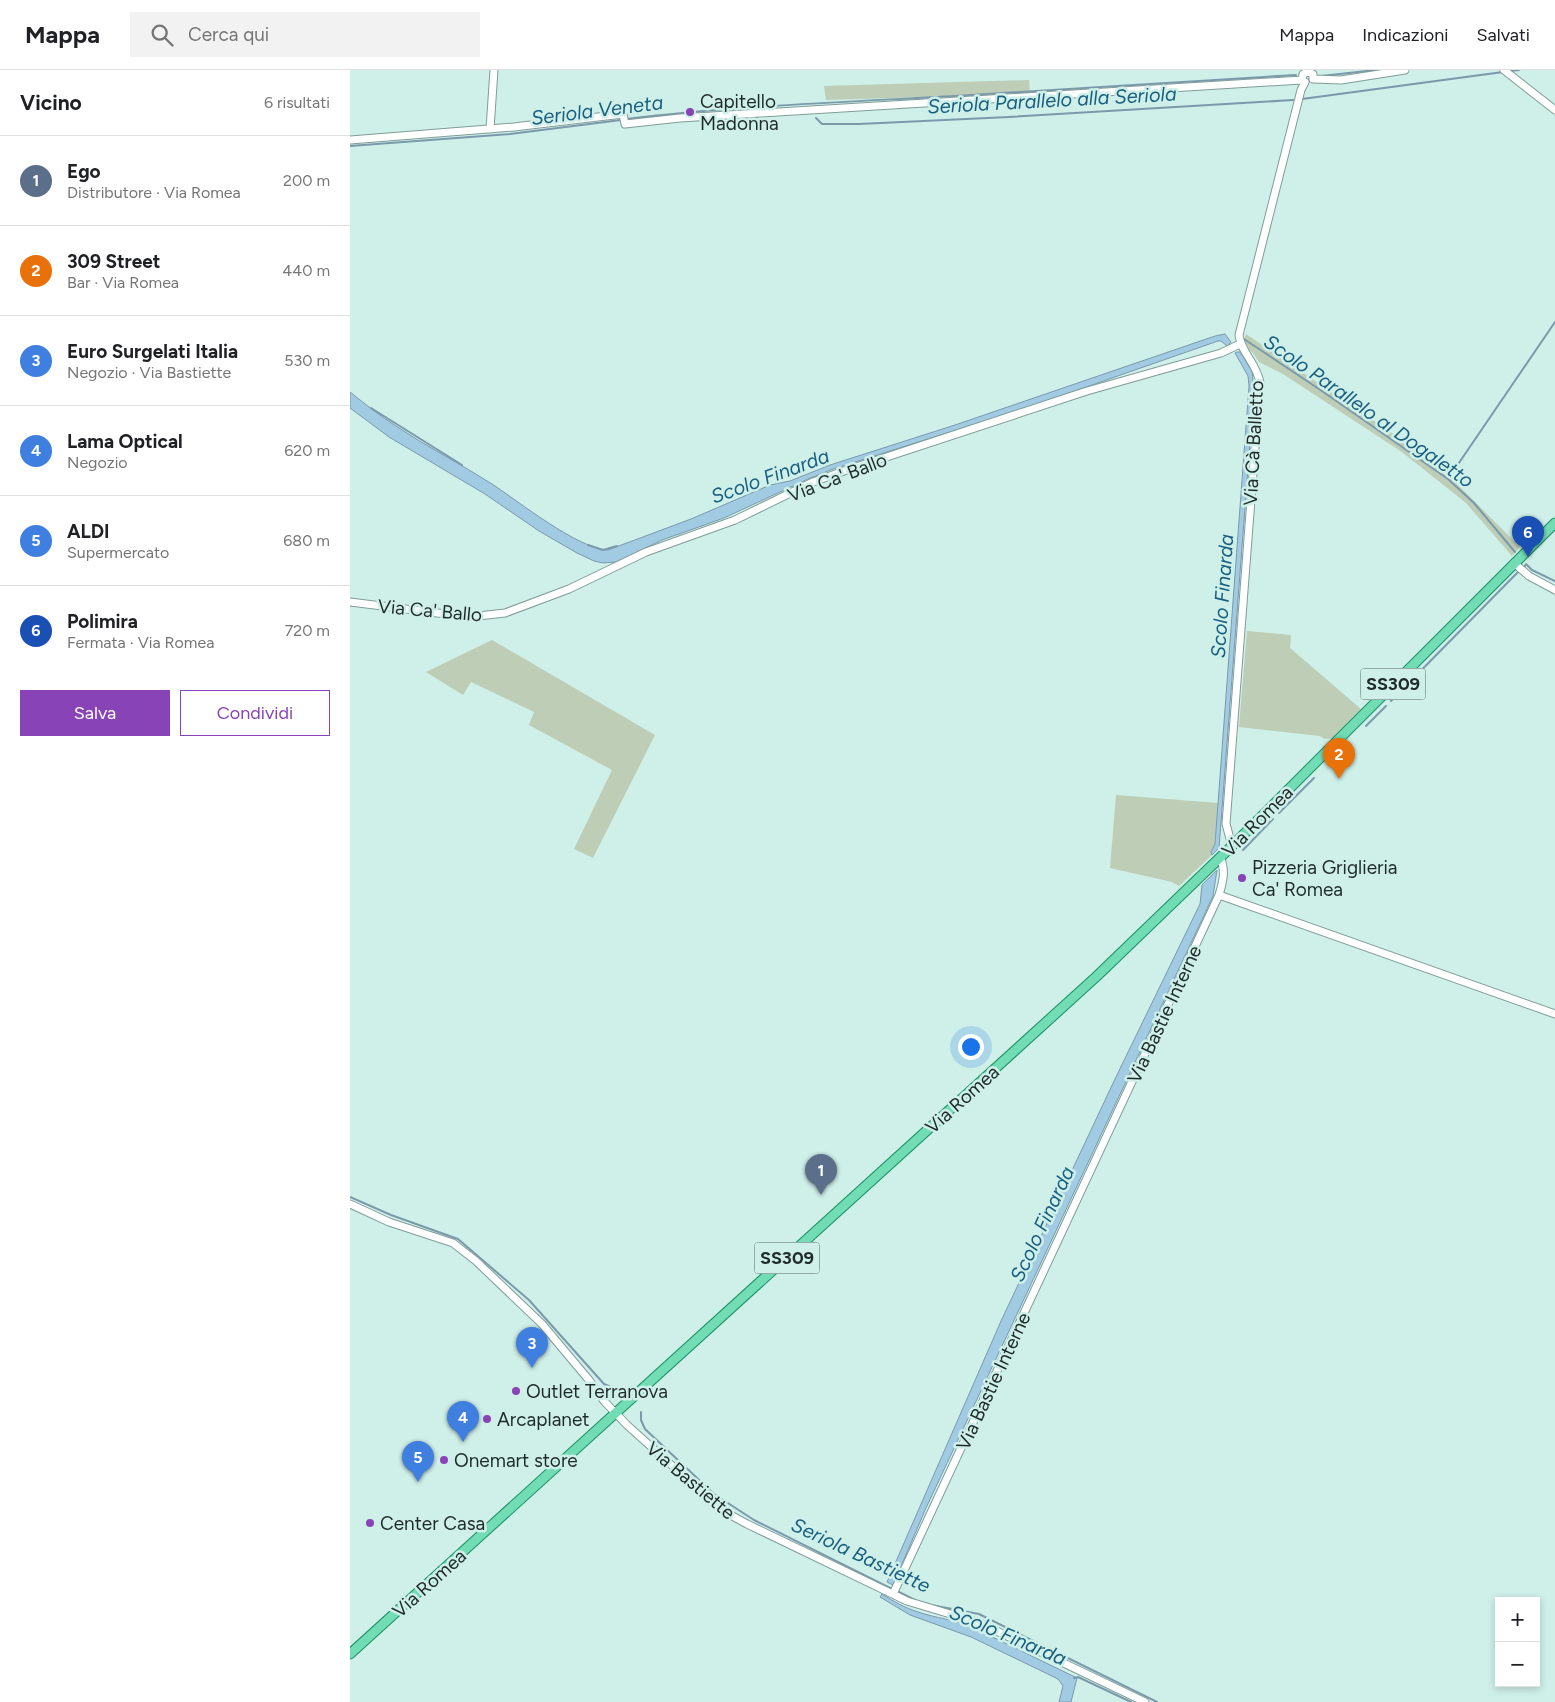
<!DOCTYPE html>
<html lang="it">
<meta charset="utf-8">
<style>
body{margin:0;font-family:Figtree,sans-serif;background:#f2f2f2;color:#202124}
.controls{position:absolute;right:15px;bottom:15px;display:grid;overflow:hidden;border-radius:0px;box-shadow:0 2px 8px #0003}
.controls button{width:45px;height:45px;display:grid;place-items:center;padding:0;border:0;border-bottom:1px solid #e0e0e0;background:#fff;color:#202124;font:25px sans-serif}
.you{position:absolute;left:620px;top:976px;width:18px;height:18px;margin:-12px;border:4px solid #fff;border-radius:50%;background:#1a73e8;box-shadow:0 0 0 8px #1a73e833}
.badge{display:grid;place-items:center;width:32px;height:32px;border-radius:50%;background:#8843b7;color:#fff;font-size:16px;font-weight:700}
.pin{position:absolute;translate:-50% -41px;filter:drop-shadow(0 1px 2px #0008)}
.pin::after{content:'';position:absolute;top:26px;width:18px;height:15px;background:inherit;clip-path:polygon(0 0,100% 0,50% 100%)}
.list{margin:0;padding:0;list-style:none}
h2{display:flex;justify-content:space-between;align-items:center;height:65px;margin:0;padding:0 20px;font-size:21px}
h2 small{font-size:16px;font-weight:400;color:#757577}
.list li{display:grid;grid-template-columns:32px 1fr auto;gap:15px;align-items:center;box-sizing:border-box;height:90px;padding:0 20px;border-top:1px solid #e0e0e0}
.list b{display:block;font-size:19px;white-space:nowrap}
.list p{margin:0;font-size:16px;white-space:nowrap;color:#757577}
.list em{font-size:16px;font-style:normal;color:#757577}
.actions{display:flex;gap:10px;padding:15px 20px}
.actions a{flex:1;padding:11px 0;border:1px solid #8843b7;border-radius:0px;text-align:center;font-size:18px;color:#8843b7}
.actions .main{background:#8843b7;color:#fff}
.icon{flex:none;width:28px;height:28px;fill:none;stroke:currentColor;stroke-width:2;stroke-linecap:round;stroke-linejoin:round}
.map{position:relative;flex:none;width:1205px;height:1632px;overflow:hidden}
header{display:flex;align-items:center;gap:30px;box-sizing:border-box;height:70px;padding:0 25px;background:#fff;border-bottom:1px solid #e0e0e0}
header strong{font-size:24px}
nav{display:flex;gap:28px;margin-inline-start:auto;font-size:18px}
.search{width:350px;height:45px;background:#f2f2f2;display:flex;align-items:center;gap:12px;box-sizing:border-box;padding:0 18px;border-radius:0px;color:#757577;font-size:19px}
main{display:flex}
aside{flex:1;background:#fff}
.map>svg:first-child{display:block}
.green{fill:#bdcdb6}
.water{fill:#a1cae3;stroke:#7a9aac}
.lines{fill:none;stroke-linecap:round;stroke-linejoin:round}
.stream{stroke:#7a9aac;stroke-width:2}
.minor-casing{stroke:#7f9d98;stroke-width:9}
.major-casing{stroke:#188f63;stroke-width:11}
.minor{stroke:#fff;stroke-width:7}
.major{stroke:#72dcb4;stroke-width:9}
.poi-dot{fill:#8843b7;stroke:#cfefe9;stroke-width:2}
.labels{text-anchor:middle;stroke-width:5;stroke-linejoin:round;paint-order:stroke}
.shield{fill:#cfefe9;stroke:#546663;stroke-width:1}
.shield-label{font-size:18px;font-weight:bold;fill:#1f2b2a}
.poi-label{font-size:19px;fill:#1f2b2a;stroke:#cfefe9;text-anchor:start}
.street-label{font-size:19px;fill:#1f2b2a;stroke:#cfefe9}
.water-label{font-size:20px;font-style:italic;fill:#195f80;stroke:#cfefe9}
</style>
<header>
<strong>Mappa</strong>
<div class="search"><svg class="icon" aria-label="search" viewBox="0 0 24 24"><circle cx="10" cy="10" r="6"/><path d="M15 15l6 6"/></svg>Cerca qui</div>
<nav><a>Mappa</a><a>Indicazioni</a><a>Salvati</a></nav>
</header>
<main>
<aside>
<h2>Vicino<small>6 risultati</small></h2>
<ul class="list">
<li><span class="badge" style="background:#5c6f8a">1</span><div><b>Ego</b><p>Distributore · Via Romea</p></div><em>200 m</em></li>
<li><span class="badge" style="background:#e8710a">2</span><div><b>309 Street</b><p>Bar · Via Romea</p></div><em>440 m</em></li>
<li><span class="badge" style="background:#3f7fe0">3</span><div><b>Euro Surgelati Italia</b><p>Negozio · Via Bastiette</p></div><em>530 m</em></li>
<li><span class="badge" style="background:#3f7fe0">4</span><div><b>Lama Optical</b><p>Negozio</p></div><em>620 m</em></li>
<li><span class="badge" style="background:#3f7fe0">5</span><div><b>ALDI</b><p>Supermercato</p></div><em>680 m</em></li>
<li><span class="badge" style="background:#1a4fb4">6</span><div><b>Polimira</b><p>Fermata · Via Romea</p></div><em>720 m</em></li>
</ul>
<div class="actions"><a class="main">Salva</a><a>Condividi</a></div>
</aside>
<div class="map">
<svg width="1205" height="1632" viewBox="0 0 1205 1632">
<rect width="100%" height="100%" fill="#cfefe9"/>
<path class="green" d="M679 10 680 24 476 30 474 16Z
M896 264 1042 363 1108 415 1170 477 1162 486 1116 433 1052 382 933 304 909 292 903 283 893 274Z
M897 561 941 565 940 578 1011 639 983 668 974 669 970 666 889 657Z
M142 570 305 665 243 788 224 779 262 700 179 655 184 642 121 612 113 625 76 602Z
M766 725 868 733 865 774 861 782 862 785 829 816 822 812 760 798Z"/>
<path class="water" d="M875 264 881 272 877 276 871 271H868L679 337 483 399 458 409 374 448 312 470 266 492 253 493 244 491 227 483 189 461 135 424 39 367 0 338V322C15 334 30 346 46 356 77 377 111 394 142 414 168 431 228 479 258 480L341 449 420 415 440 411 480 395 605 355 865 266Z
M887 282H890L902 301 904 320 869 778 862 785 861 782 865 774 899 316 898 306 885 283Z
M867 800 863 826 576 1438 543 1515 537 1512 651 1251 765 1009 850 834 852 815Z
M532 1524C543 1531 555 1538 568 1542 586 1548 605 1550 622 1557L727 1608 721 1632H709L713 1616 709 1610 704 1607 621 1567 560 1545 530 1527Z"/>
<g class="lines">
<path class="stream" d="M1160 1 1169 0
M971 6 1026 0
M952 29 1153 2
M466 48 472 54H509L659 47 943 30
M276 49C385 36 495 32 605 26 719 20 832 11 946 5
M0 76 160 64 271 50
M894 269 972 321 1098 409 1124 433 1165 482
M21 338 112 395
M1098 409 1205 252
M238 475 253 480 267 476
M1175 496 1176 494 1182 500 1205 511
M1041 631 1169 501
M1016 656 1036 636
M929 743 964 708
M893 780 923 749
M0 1127 41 1145 108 1169 179 1230 254 1314 266 1319
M291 1342V1350L295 1359 364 1424 404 1450 542 1519
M547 1521 567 1531
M581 1535 629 1544 807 1632
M724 1608 728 1607 781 1632"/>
<g class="minor-casing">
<path id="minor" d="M1154 0 1205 40
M963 9 991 10 1055 0
M952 10 953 4 958 2 963 4V9
M140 59 144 0
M0 70 164 57 273 44 275 54 330 48 952 10
M1164 493 1179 506 1205 520
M0 532 103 545 128 546 155 543 219 519 296 482 385 450 463 412 494 401 737 321 871 283 890 274
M882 776 876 754 910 313C907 293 891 283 889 265L951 20 955 12
M869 825 1205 944
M0 1134 39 1152 103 1173 126 1191 192 1254 239 1310 254 1331 277 1355 357 1427 377 1443 397 1454 557 1531 630 1553 795 1632
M543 1524 869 825C873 812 876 800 870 787"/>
</g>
<g class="major-casing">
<path id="major" d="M0 1584 747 906 882 776 1205 453"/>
</g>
<use href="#minor" class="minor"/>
<use href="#major" class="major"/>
</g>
<g class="poi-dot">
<circle cx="340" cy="42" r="5"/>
<circle cx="892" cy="808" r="5"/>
<circle cx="166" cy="1321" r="5"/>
<circle cx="137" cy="1349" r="5"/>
<circle cx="94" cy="1390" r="5"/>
<circle cx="20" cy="1453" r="5"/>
</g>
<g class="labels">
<g class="shield">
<rect x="1010.5" y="598.5" width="65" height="31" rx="4"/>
<rect x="404.5" y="1172.5" width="65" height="31" rx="4"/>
</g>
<g class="shield-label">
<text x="1043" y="620">SS309</text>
<text x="437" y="1194">SS309</text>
</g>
<g class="poi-label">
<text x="350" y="38">Capitello<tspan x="350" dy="22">Madonna</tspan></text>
<text x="902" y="804">Pizzeria Griglieria<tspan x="902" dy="22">Ca' Romea</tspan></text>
<text x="176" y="1328">Outlet Terranova</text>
<text x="147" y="1356">Arcaplanet</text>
<text x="104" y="1397">Onemart store</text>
<text x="30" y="1460">Center Casa</text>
</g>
<g class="street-label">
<text transform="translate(903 373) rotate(-87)" y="7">Via Cà Balletto</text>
<text transform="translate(487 407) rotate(-21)" y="7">Via Ca' Ballo</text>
<text transform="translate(80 540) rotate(5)" y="7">Via Ca' Ballo</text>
<text transform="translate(907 751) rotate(-45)" y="7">Via Romea</text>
<text transform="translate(814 944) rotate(-65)" y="7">Via Bastie Interne</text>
<text transform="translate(612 1029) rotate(-42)" y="7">Via Romea</text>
<text transform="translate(643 1311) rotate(-65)" y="7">Via Bastie Interne</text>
<text transform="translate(341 1410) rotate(40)" y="7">Via Bastiette</text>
<text transform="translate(79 1513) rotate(-42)" y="7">Via Romea</text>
</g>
<g class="water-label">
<text transform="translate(702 30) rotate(-3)" y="7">Seriola Parallelo alla Seriola</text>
<text transform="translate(247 40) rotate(-7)" y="7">Seriola Veneta</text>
<text transform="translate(1019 341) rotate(35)" y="7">Scolo Parallelo al Dogaletto</text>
<text transform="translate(420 406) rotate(-20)" y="7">Scolo Finarda</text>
<text transform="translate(872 526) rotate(-86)" y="7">Scolo Finarda</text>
<text transform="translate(692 1154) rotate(-65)" y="7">Scolo Finarda</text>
<text transform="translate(511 1485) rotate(25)" y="7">Seriola Bastiette</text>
<text transform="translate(658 1565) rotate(23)" y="7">Scolo Finarda</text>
</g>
</g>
</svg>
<div class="controls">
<button>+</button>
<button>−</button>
</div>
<div class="you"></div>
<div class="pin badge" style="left:471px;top:1125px;background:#5c6f8a">1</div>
<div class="pin badge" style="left:989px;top:709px;background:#e8710a">2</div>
<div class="pin badge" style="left:182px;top:1298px;background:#3f7fe0">3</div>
<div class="pin badge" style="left:113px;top:1372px;background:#3f7fe0">4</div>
<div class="pin badge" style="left:68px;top:1412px;background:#3f7fe0">5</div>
<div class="pin badge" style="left:1178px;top:487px;background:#1a4fb4">6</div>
</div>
</main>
